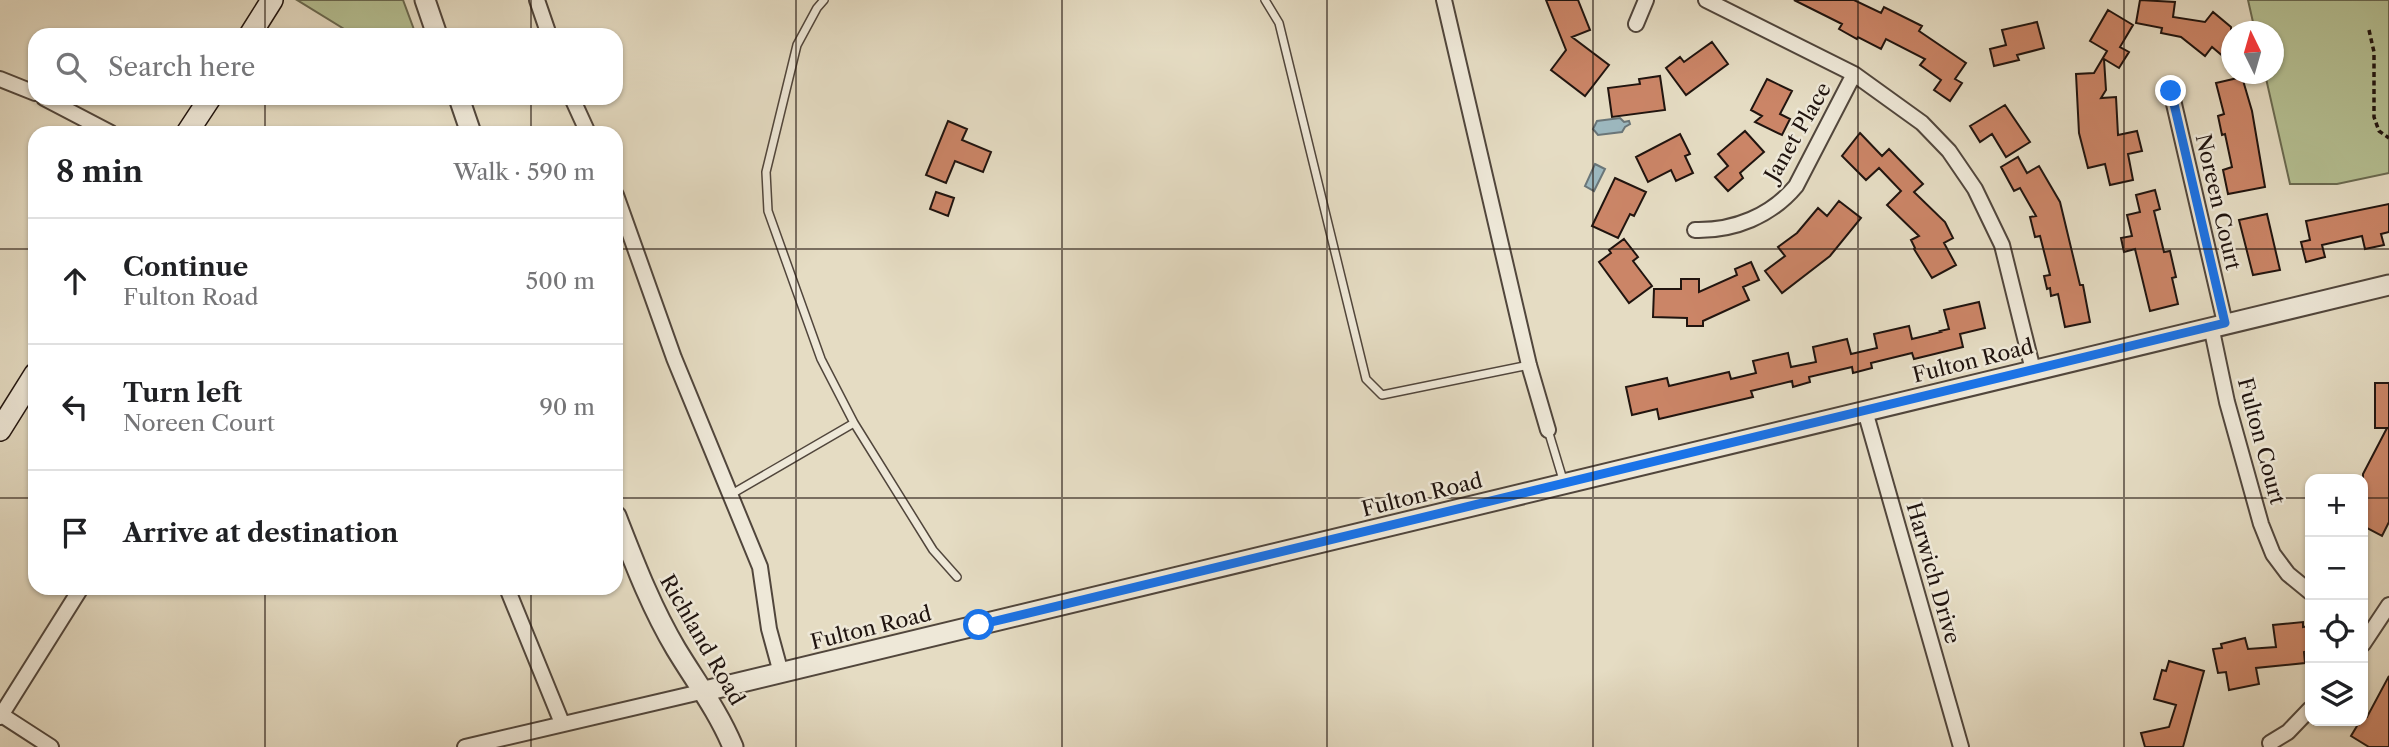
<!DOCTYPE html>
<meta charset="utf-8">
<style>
body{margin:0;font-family:"Libre Caslon Text",serif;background:#f2f2f2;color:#202124}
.controls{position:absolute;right:21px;bottom:21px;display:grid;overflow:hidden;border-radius:14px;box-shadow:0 2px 5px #0004}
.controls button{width:63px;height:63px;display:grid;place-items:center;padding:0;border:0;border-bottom:2px solid #e0e0e0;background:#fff;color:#202124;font:35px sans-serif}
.compass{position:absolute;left:2221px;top:21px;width:63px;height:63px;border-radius:50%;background:#fff;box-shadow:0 2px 5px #0004;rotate:355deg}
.stop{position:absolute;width:21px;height:21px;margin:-16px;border:5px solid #1a73e8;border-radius:50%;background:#fff}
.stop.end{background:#1a73e8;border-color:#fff;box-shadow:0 2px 7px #0008}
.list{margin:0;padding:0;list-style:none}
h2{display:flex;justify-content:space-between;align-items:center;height:91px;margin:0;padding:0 28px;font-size:30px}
h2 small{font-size:23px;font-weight:400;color:#757577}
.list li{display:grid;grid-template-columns:46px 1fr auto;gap:21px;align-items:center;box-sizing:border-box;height:126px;padding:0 28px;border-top:2px solid #e0e0e0}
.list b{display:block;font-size:26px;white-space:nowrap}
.list p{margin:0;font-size:23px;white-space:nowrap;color:#757577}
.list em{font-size:23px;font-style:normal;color:#757577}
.icon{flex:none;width:38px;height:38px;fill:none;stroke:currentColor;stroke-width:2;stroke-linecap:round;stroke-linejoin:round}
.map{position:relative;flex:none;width:2389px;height:747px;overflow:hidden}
.search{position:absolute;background:#fff;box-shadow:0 2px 5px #0004;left:28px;top:28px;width:595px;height:77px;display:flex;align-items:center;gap:18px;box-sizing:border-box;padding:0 24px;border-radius:21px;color:#757577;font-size:26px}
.panel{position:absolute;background:#fff;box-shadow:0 2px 5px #0004;left:28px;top:126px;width:595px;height:469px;border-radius:21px}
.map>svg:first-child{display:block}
.green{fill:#b5c093;stroke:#6a6a51;stroke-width:2}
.water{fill:#9cb8bf;stroke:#6a7679;stroke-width:2}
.building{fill:#cb8567;stroke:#20140f;stroke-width:2}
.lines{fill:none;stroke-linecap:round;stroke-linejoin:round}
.service-casing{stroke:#51463c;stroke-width:10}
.minor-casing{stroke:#51463c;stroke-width:18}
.tertiary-casing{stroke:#51463c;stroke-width:23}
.secondary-casing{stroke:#20140f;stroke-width:24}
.path{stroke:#20140f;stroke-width:3.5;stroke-dasharray:5 3.5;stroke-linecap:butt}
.service{stroke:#eee8d8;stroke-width:7}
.minor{stroke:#eee8d8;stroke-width:14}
.tertiary{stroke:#eee8d8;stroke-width:19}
.secondary{stroke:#eee8d8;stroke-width:21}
.route{stroke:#1a73e8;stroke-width:9}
.grid{fill:none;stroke:#20140f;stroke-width:2;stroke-opacity:0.55}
.labels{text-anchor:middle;stroke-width:5;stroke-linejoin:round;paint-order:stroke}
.street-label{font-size:21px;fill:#20140f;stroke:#eee8d8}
</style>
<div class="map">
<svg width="2389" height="747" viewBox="0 0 2389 747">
<rect width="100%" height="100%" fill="#e5dcc3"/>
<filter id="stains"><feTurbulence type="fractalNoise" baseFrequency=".00286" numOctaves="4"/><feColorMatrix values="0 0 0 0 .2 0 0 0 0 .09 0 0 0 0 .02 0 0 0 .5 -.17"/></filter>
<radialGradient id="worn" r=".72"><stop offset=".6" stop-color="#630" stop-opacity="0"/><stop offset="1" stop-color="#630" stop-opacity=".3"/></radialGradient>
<path class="green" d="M297 0H403L416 35H354Z
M2248 0H2389V173L2337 184H2290L2265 74H2274V32L2255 31Z"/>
<path class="water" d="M1620 118 1624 122 1629 121 1630 124 1625 127 1622 132 1598 135 1593 129 1597 121Z
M1595 164 1605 169 1594 191 1585 186Z"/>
<path class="building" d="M1546 0H1578L1590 30 1572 37 1609 65 1585 96 1551 70 1566 50Z
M1794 0H1854L1881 13 1884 7 1922 26 1919 31 1966 63 1955 79 1962 83 1950 101 1934 90 1941 80 1920 65 1925 59 1886 39 1881 49 1858 37 1857 39 1839 29 1842 24Z
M2140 0 2175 2 2173 17 2205 22 2213 12 2231 27V63L2212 47 2205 56 2181 37 2161 33 2162 28 2136 23Z
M2108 10 2133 25 2120 47 2129 52 2119 68 2104 59 2106 90 2101 98 2116 97 2118 135 2137 131 2142 151 2128 154 2133 180 2110 185 2105 164 2088 168 2079 133 2076 74 2094 73 2107 51 2090 41Z
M2037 22 2044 48 2017 55 2019 60 1994 66 1990 49 2006 45 2002 30Z
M1712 42 1728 64 1686 95 1666 68 1680 57 1684 62Z
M1660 76 1665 110 1612 117 1608 88 1640 84 1639 79Z
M2242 77 2252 111 2265 187 2228 194 2223 170 2232 167 2225 134 2222 135 2218 116 2224 114 2216 83Z
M1767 79 1792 91 1780 114 1790 119 1782 135 1755 122 1762 116 1751 110Z
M2005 105 2030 142 2006 157 1992 134 1980 142 1970 126Z
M948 121 967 129 962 140 991 152 983 172 955 161 946 183 926 175Z
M1745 131 1764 152 1740 173 1743 178 1728 191 1715 177 1728 166 1718 154Z
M1860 133 1882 156 1889 149 1923 184 1914 192 1945 222 1953 238 1944 243 1956 265 1932 278 1914 249 1915 248 1911 240 1919 236 1887 205 1901 191 1879 168 1866 180 1842 156Z
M1680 134 1690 154 1685 156 1693 173 1676 181 1671 170 1648 182 1636 157Z
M2018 157 2027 173 2039 166 2060 202 2080 285H2083L2090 322 2065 327 2058 294 2051 296 2050 288 2047 289 2044 276 2050 275 2040 236 2035 237 2030 217 2036 216 2020 188 2014 191 2001 167Z
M1615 178 1646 192 1634 216 1630 214 1618 238 1592 226Z
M2155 190 2160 209 2154 211 2164 252 2170 251 2176 277 2172 278 2178 304 2150 311 2135 249 2124 252 2121 238 2132 236 2127 215 2140 212 2136 195Z
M936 192 954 198 948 216 930 209Z
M1839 201 1861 218 1830 256 1782 293 1765 271 1785 256 1778 247 1797 233 1818 208 1827 216Z
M2389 204V232L2381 234 2384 245 2365 249 2362 236 2322 245 2325 257 2306 262 2301 242 2310 240 2306 221Z
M2267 214 2280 270 2253 275 2239 220Z
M1624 239 1638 257 1633 261 1652 286 1629 303 1599 262 1611 253 1609 250Z
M1751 262 1759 280 1743 287 1749 300 1703 321V326H1687V318L1653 317 1654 289H1681V279H1699V292L1737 275 1735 269Z
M1979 302 1985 328 1960 334 1963 347 1914 359 1912 353 1871 363 1872 368 1853 373 1852 367 1809 377 1810 382 1793 387 1792 381 1751 391 1753 397 1659 419 1657 409 1632 415 1626 387 1667 378 1669 386 1729 372 1731 379 1756 373 1753 361 1788 353 1791 367 1816 362 1813 347 1847 339 1851 354 1877 348 1874 334 1909 326 1912 339 1941 332 1940 331 1949 329 1944 310Z
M2375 383H2389V522L2382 536 2363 526V474L2387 428H2375Z
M2303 622V627L2310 626V651L2304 652 2305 663 2256 668 2259 684 2229 690 2226 672 2218 673 2213 649 2222 648 2221 644 2245 638 2248 649 2276 647 2273 625Z
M2169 661 2204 671 2183 747H2145L2141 733 2169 727 2176 705 2154 699 2162 670 2166 671Z
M2389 676V747H2369L2351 736 2360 721H2363V715L2367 717Z"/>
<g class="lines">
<g class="service-casing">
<path id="service" d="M824 0 817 8 797 45 766 172 768 211 821 359 854 423 933 550 957 577
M1265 0 1279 23 1366 379 1382 395 1529 365
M1548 430 1564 483
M730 495 854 423"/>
</g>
<g class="minor-casing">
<path id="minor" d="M537 0 549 35
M1444 0 1529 365 1548 430
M1706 0 1854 74 1922 123 1949 151 1975 189 2002 245 2033 370
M1636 24 1646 0
M0 79 35 93
M2171 91 2225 323
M44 98 111 133
M572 98 588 133
M616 195 674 358 760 567 769 629 781 673
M1695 230C1734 231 1771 216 1796 186L1854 74
M2211 326 2227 402 2261 524 2273 554 2288 574 2310 592
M1865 411 1961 747
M507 588 562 723
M2363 644 2389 605
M0 714 51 747
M0 717 81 588
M2270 743 2288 732 2310 709
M465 747 705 691"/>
</g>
<g class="tertiary-casing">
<path id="tertiary" d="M425 0 437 35
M459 98 471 133
M616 516C634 562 651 607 676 649 696 682 718 711 733 747
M705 691 2389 285"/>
</g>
<g class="secondary-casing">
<path id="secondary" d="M250 35 272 0
M187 133 210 98
M0 430 35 374"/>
</g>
<path class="path" d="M2369 30 2374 52V117L2379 131 2389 138"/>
<use href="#service" class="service"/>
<use href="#minor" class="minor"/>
<use href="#tertiary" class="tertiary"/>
<use href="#secondary" class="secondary"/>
</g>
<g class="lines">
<path class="route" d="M979 625 2225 323 2171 91"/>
</g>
<path class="grid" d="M265 0V35M531 0V35M796 0V747M1062 0V747M1327 0V747M1593 0V747M1858 0V747M2124 0V747M265 98V133M531 98V133M0 249H35M616 249H2389M0 498H35M616 498H2310M2363 498H2389M265 588V747M531 588V747"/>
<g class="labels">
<g class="street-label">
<text transform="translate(1798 132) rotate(-60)" y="7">Janet Place</text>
<text transform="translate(2218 202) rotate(77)" y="7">Noreen Court</text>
<text transform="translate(1973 361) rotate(-14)" y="7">Fulton Road</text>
<text transform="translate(2261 441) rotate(75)" y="7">Fulton Court</text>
<text transform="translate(1422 495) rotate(-14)" y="7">Fulton Road</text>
<text transform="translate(1933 573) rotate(74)" y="7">Harwich Drive</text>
<text transform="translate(871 628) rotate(-14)" y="7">Fulton Road</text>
<text transform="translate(702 640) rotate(60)" y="7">Richland Road</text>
</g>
</g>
<rect width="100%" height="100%" filter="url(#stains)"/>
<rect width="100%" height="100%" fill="url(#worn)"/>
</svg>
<div class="controls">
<button>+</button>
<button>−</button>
<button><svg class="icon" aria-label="locate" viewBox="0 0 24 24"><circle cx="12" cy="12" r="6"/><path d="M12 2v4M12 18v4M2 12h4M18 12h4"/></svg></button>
<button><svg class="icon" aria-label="layers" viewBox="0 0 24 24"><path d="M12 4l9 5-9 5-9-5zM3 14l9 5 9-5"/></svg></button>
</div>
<svg class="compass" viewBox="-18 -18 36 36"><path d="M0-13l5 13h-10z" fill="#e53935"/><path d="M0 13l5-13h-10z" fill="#757577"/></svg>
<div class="stop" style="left:979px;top:625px"></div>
<div class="stop end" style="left:2171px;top:91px"></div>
<div class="search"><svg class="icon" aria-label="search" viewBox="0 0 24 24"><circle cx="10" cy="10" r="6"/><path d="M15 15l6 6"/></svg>Search here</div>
<section class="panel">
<h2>8 min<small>Walk · 590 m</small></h2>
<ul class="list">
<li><svg class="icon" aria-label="ahead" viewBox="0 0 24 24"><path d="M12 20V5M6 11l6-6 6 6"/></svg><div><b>Continue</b><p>Fulton Road</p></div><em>500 m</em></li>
<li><svg class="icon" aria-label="left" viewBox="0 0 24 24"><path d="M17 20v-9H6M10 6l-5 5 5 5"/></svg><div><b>Turn left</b><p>Noreen Court</p></div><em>90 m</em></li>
<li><svg class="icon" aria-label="arrive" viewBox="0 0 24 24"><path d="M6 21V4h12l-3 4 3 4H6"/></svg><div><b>Arrive at destination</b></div></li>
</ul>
</section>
</div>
